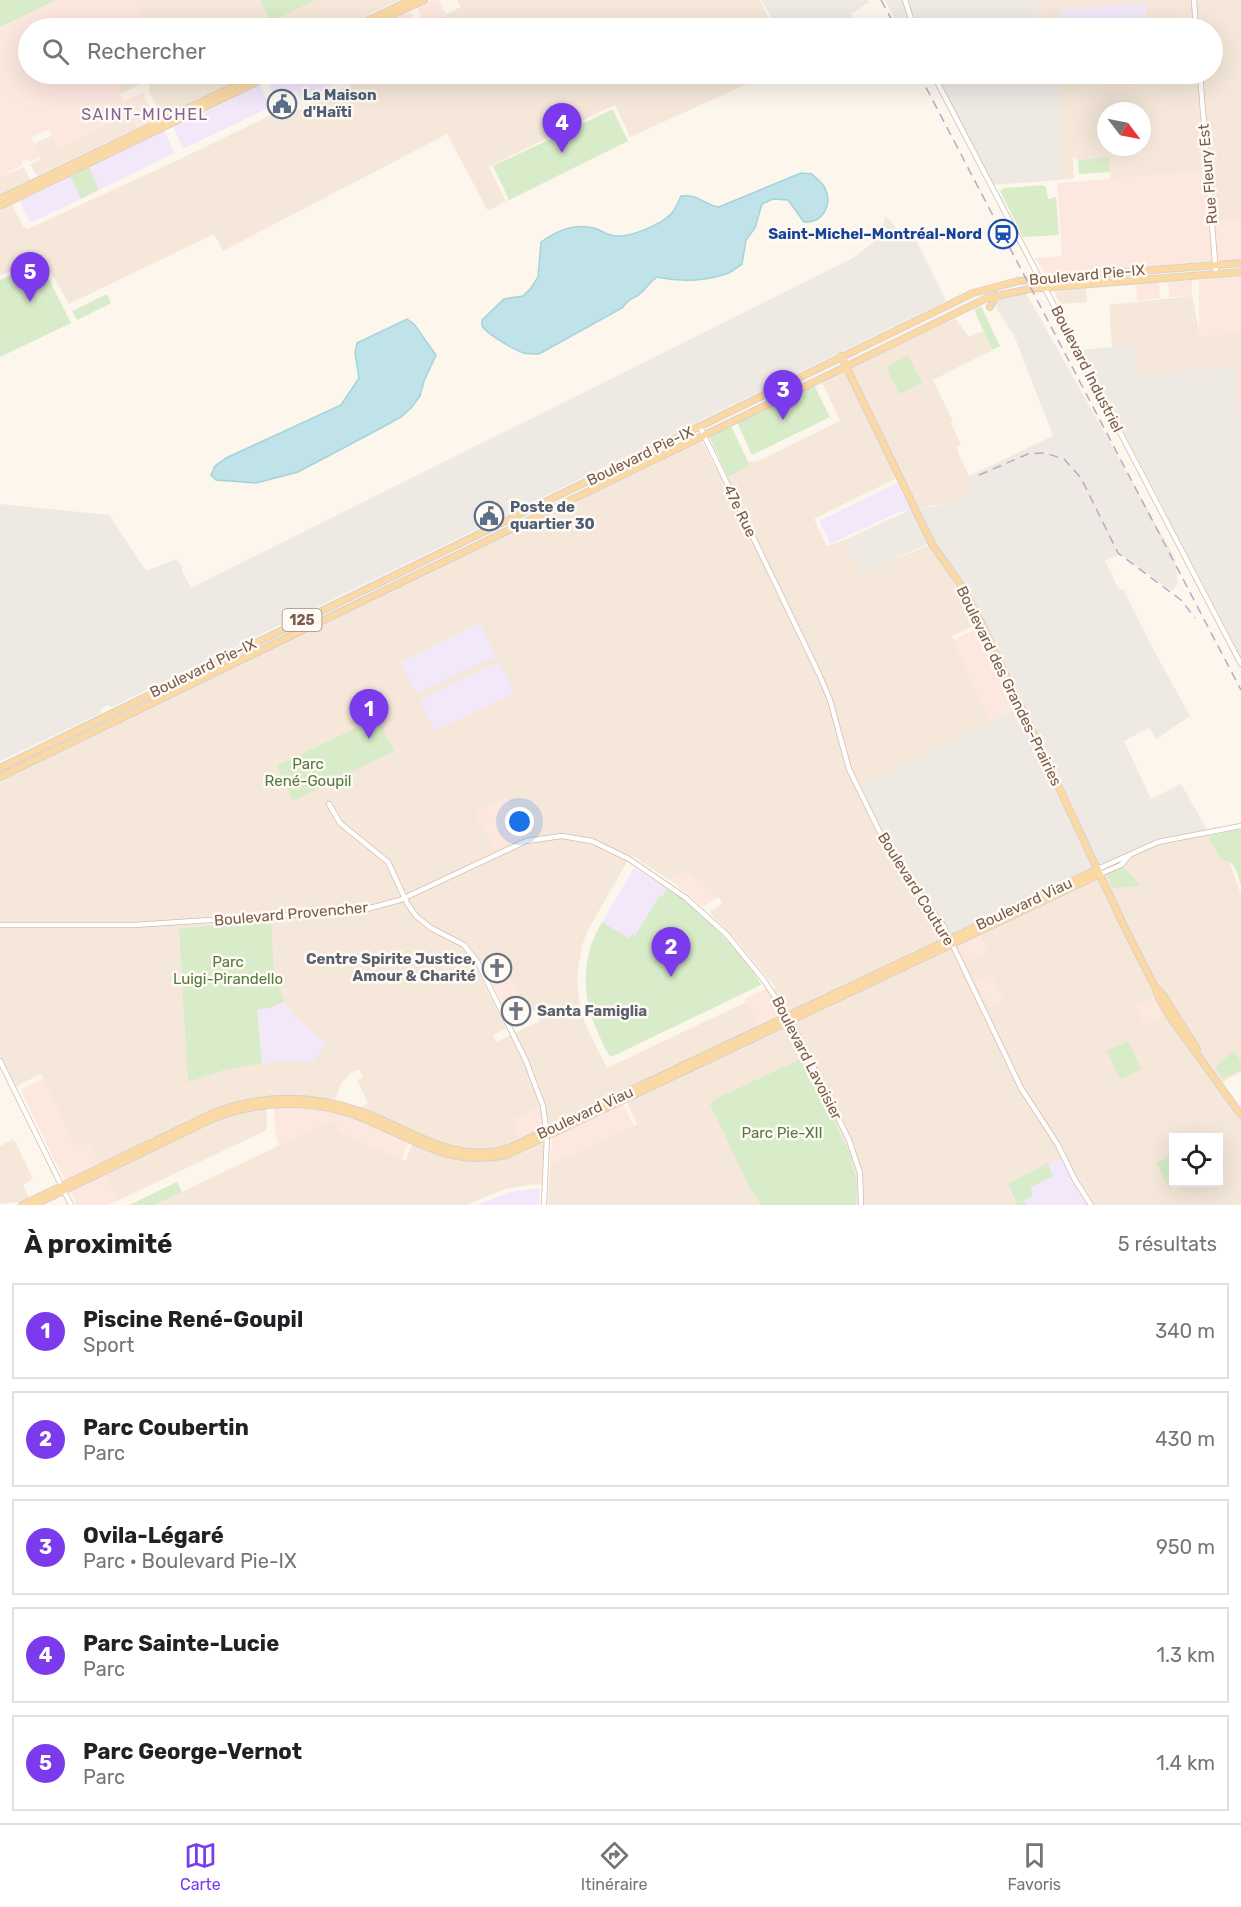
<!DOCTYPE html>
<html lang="fr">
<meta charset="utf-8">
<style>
body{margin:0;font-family:Rubik,sans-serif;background:#f2f2f2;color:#202124}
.controls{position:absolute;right:18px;bottom:18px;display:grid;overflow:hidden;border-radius:0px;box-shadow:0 6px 24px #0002}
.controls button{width:54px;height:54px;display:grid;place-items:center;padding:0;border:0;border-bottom:2px solid #e0e0e0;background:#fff;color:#202124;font:30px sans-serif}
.compass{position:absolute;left:1097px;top:102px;width:54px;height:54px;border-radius:50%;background:#fff;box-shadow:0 6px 24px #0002;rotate:122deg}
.you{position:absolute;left:520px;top:822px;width:21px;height:21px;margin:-15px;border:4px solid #fff;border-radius:50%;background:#1a73e8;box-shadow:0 0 0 9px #1a73e833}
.badge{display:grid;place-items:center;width:39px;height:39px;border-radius:50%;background:#7c3aed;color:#fff;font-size:20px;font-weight:700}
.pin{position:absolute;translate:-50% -50px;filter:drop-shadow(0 2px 3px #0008)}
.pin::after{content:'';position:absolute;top:32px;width:21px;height:18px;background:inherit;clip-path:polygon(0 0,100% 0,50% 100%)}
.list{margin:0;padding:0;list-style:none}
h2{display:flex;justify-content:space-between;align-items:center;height:78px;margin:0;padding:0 24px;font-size:26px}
h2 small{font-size:20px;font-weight:400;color:#757577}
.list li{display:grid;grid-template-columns:39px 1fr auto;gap:18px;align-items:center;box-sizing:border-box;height:96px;margin:0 12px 12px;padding:0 12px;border:2px solid #e0e0e0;border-radius:0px}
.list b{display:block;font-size:22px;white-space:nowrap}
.list p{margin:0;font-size:20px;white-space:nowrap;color:#757577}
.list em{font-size:20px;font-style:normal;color:#757577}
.icon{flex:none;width:33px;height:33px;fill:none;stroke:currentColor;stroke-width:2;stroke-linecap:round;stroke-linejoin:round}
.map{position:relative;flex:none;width:1241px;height:1205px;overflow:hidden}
.search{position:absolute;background:#fff;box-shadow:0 6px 24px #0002;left:18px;right:18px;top:18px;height:66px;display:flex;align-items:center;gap:15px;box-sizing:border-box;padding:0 21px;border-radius:33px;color:#757577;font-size:22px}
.sheet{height:618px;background:#fff}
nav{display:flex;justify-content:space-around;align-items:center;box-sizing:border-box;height:84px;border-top:2px solid #e0e0e0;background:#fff;font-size:16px;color:#757577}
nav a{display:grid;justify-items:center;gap:3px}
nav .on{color:#7c3aed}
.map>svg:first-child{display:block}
.residential{fill:#f5e8da;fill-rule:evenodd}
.commercial{fill:#fde8e0}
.industrial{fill:#efe9e4}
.education{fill:#f3e8fa}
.green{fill:#d8ecc9}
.water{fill:#bfe3e8;stroke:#a5d3da;stroke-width:1.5}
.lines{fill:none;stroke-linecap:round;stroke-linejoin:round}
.minor-casing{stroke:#d1beb0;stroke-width:6}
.major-casing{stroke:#dad1cd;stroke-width:8}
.minor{stroke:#fff;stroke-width:4.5}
.major{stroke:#fbd9a5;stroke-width:6}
.rail{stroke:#b9a8c9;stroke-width:1.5;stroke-dasharray:9 6;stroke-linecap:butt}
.labels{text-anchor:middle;stroke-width:5;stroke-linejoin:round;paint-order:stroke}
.shield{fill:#fffaf3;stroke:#a28b7f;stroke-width:1.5}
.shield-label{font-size:14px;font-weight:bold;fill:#7a5c4d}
.service-label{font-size:15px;font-weight:bold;fill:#4e5e75;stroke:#fffaf3;text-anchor:start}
.street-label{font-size:15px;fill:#7a5c4d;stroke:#fffaf3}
.transit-label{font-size:15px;font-weight:bold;fill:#164399;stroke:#fffaf3;text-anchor:end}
.park-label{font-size:15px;fill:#537a41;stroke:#fffaf3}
.worship-label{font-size:15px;font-weight:bold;fill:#5b616d;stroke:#fffaf3;text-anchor:end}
.neighbourhood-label{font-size:16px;letter-spacing:1.5px;fill:#846695;stroke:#fffaf3}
</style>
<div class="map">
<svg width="1241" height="1205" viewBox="0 0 1241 1205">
<rect width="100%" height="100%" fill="#fdf6ec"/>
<path class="residential" d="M134 0H399L342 28H316L314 26 308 28H136L146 23Z
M457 0H760L774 28H426L424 25 461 7Z
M1041 0H1241V220L1214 222 1210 171 1111 179 1109 157 1078 160 1073 157 1074 178 1060 180 1058 74H1212V28H1036L1034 12 1042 11ZM1106 111H1142V147H1106Z
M126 74H249L163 116 161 115 148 89 150 88 147 82 145 83 143 80 138 83 139 85 120 94 114 80Z
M372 74H769L630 137 615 105 610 107 489 167 506 201 488 211 447 134 223 251 214 234 69 304 42 256 0 276V211L12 205 23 226 28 229 178 160 273 114 277 120Z
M130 113 137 128 39 175H36L30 164 41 159 34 144 53 135 59 147Z
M24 167 30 179 29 181 0 195V177Z
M1086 288 1087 302 1060 304 1054 292Z
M1192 296 1200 336 1241 332V409H1237L1233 367 1139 374 1136 345 1112 347 1109 305Z
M955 318 969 337 983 331 992 350 933 380 953 421 951 423 961 445 957 447 959 455 973 484 962 496 950 502 915 509 899 477 814 519 827 546 844 540 863 572 932 544 981 622 952 636 990 722 858 788 888 849 885 854 932 917 944 939 914 956 509 1148 461 1152 368 1114 360 1108 368 1103 357 1080 363 1077 359 1069 351 1073 341 1083 335 1100 311 1097H266L267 1130 117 1201 87 1142 76 1148 41 1074 13 1088 0 1059V780L701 439 720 476 726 474 728 477 739 471 750 466 747 461 756 462 840 421 822 382ZM631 855 671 881 675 875 719 897 722 904 711 911V914L739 943 776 988 607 1068 588 1030 580 1009 577 976 582 946 587 932ZM498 954 527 1012 533 1009 540 1021 496 1042 493 1035 506 1029 475 965Z
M1209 833 1230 863 1241 895V1072L1217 1085 1241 1119V1205H548L550 1164 637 1124 626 1100 821 1011 952 945 1121 865 1130 854 1174 838ZM1174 1138H1218V1182H1174Z
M333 1120 341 1132 405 1161 414 1141 440 1152 489 1159 547 1137 545 1184 529 1185 505 1189 467 1205H154Z
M14 1139 33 1179 23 1185 29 1198 20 1202 0 1204V1146Z"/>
<path class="commercial" d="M49 0H134L147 23 136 28H28V74H66L71 82 89 74H126L114 80 123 101 143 93 155 118 153 120 137 128 130 113 58 147 49 129 31 137 40 157 29 162 27 159 22 162 23 165 0 177V25Z
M432 0H439L446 14 424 25 417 7Z
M411 12 418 28H373L405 14Z
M1211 171 1214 222 1241 220V259L1046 275 1035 258 1062 256 1057 183Z
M1241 276V332L1199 336V280Z
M1192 280V296L1169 297 1168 282Z
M1159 282 1160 298 1137 301 1136 283Z
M976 629 1015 709 990 722 953 640Z
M507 797 526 837 494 850 475 813Z
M686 870 719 897 703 907 671 881 675 875Z
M980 935 988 951 965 962 958 945Z
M502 961 521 1001 505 1009 486 969Z
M991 975 1004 1001 989 1008 976 983Z
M769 987 788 1016 760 1026 744 999Z
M1154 996 1165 1014 1144 1025 1135 1005Z
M43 1078 76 1147 87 1142 99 1164 66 1180 57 1166 21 1090Z
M622 1104 624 1106 634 1126 550 1164 552 1138Z
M539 1106 542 1129 521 1140 512 1120Z
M276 1107H303L337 1113 360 1120 408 1143 402 1160 341 1132 333 1120 279 1146 275 1131 274 1109Z
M104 1174 117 1201 108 1205H76L71 1191Z"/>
<path class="industrial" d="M762 0H868L869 2 851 14 857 28H776Z
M885 0H1041L1042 11 1034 12 1036 28H899Z
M932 74H1059L1060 180 991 185Z
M886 216 901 234 914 236 945 298V301L940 304 200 664 112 707 108 705 100 710 101 713 0 761V504L109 515 146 571 176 559 183 566 182 571 191 588 853 258 874 242 879 235Z
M1026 293 1175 558 1178 584 1172 591 1120 554 1105 561 1119 590 1123 589 1151 645 1190 716 1156 739 1149 728 1124 741 1151 799 1181 784 1209 833 1158 842 950 940 937 916 888 849 858 788 1025 704 986 623 981 622 932 544H927L863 573 844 540 910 510 930 507 950 502 962 496 973 485 969 476 1053 436 1014 335 997 310 996 303 1001 298Z
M1136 345 1139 374 1233 367 1237 409H1241V657L1081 350Z"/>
<path class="education" d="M1145 3 1148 28H1062L1060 10Z
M281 74H349L350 76 301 101 296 90 276 100 268 82 269 79Z
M260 85 270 107 183 149 173 127Z
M164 131 175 153 99 190 89 167Z
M70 176 81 199 30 223 20 201Z
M897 483 911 509 897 513 830 544 819 521Z
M480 623 496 656 416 694 401 662Z
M499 662 515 693 434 731 420 700Z
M634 868 668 889 636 942 602 922Z
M284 1001 294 1015 326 1044 313 1062 284 1061 262 1063 257 1008H271Z
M1064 1156 1091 1205H1016L1006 1183Z
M538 1188 540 1190 539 1205H477L511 1192Z"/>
<path class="green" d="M0 0H56L0 27Z
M260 0H315L271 22Z
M611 110H613L628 141 509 200 493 166Z
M1109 157 1110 172 1079 174 1078 160Z
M89 167 99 190 81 199 70 176Z
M1043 185 1046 187 1048 199 1056 197 1059 235 1023 237 1000 191 1005 188Z
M40 261 71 323 0 357V280Z
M107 294 111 303 77 320 72 311Z
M980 307 982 308 1000 346 992 350 975 312V309Z
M908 355 922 383 899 394 886 367Z
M814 385 830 417 752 455 737 422Z
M731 426 750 466 728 477 709 436Z
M376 718 378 719 394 751 293 801 277 766Z
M1241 829V885C1237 874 1236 860 1221 860L1208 836Z
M1122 866 1139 883 1138 886 1112 888 1107 874Z
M666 889C691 899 749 960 761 985L611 1057C605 1051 602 1041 598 1033 581 996 581 957 602 922L629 938 632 934 635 936 660 895 662 897Z
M267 921 271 923 274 973 284 1001 271 1008 257 1009 262 1063 224 1070 188 1082 179 928Z
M1128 1041 1141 1069 1120 1079 1107 1051Z
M1233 1051H1235L1241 1062V1070L1223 1079 1215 1067Z
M803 1058 850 1154 857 1183 856 1205H761L751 1190 710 1104 715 1099Z
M1173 1155 1174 1182 1183 1183 1169 1189 1156 1163Z
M1048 1163 1053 1176 1031 1187 1032 1197 1024 1200 1026 1205H1017L1008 1183Z
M177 1182 182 1192 154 1205H129Z"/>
<path class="water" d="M801 173 812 174C816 178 823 183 825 188 833 205 823 223 804 222L788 200 773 199 762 204 755 228 746 240 742 264C737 267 731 273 726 274 704 281 679 282 657 277 651 281 648 286 642 292 634 300 631 296 622 308L539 354C535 354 529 354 524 353 514 350 487 334 482 326V320L504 299 523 296 531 288 538 277 541 242C557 231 573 223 594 228 601 230 608 236 616 236 631 237 661 225 672 213 676 208 678 202 681 196 699 194 702 204 719 207Z
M407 319 414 324 436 355 424 381 420 396 411 408 401 417 383 427 298 472 256 483 216 480 211 475 215 466 226 458 341 405 359 378 355 353 357 343Z"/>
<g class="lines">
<g class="minor-casing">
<path id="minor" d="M905 0 914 28
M1194 0 1196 28
M933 74 1241 664
M1200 74 1216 274
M700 427 820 676 830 700 849 769 888 849 895 862 943 925 1021 1088 1058 1145 1075 1180 1091 1205
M329 804 340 823 388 862 407 903 416 916 431 928 464 945 478 963 526 1061 543 1106 547 1136 544 1205
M1098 869 1158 842 1241 826
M1100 874 1121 865 1129 856
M0 925H134L363 910 400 900 526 841 562 836 592 841 629 859 686 898 727 935 763 979 791 1021 849 1140 860 1173 861 1205
M0 1061 71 1205"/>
</g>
<g class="major-casing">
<path id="major" d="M352 28 411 0
M365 28 424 0
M0 199 259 74
M0 206 273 74
M990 307 996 295
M841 356 932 544 963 588 981 622 1125 928 1155 987 1159 998 1170 1017 1241 1115
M0 768 973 293 1018 281 1241 263
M0 777 987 298 1029 289 1241 272
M1156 988 1163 995 1197 1049
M22 1205 211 1114C260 1094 313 1094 362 1112 413 1130 452 1165 509 1148L1098 869
M34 1205 214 1118C263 1099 319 1099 367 1120 417 1141 450 1167 507 1155L1100 874"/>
</g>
<use href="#minor" class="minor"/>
<use href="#major" class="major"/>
<path class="rail" d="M881 0 896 28
M919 74 1241 690
M979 475 1028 454 1045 453 1064 459 1081 478 1118 553 1181 600 1195 618"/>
</g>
<defs>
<g id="civic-ring" transform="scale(1.5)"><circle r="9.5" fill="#fffaf3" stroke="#5c6f8a" stroke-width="1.5"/><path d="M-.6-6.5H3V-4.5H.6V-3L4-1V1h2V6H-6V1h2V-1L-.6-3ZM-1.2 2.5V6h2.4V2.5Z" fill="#5c6f8a"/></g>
<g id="station-ring" transform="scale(1.5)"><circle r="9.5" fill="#fffaf3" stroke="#1a4fb4" stroke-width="1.5"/><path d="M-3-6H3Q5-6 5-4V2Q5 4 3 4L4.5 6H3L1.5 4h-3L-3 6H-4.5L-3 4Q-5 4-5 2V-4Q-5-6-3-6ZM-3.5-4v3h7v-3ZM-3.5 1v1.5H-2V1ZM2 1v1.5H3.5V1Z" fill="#1a4fb4"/></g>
<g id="church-ring" transform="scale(1.5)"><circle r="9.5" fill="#fffaf3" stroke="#6b7280" stroke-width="1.5"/><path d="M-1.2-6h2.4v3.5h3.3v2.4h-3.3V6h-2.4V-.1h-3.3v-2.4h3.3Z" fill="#6b7280"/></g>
</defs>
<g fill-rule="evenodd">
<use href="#civic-ring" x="282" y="104"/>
<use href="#station-ring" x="1003" y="234"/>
<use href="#civic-ring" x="489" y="516"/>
<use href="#church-ring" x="497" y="968"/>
<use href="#church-ring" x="516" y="1011"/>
</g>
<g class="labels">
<rect class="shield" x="282.5" y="609" width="39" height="22" rx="4.5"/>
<g class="shield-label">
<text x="302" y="625">125</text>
</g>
<g class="service-label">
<text x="303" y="100">La Maison<tspan x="303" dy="17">d'Haïti</tspan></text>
<text x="510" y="512">Poste de<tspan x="510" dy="17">quartier 30</tspan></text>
</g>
<g class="street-label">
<text transform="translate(1208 174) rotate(-95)" y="5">Rue Fleury Est</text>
<text transform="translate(1087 275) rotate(-5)" y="5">Boulevard Pie-IX</text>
<text transform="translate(1087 369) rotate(63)" y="5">Boulevard Industriel</text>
<text transform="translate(640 456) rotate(-26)" y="5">Boulevard Pie-IX</text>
<text transform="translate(740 511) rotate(64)" y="5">47e Rue</text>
<text transform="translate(203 668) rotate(-26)" y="5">Boulevard Pie-IX</text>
<text transform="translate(1009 686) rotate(64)" y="5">Boulevard des Grandes-Prairies</text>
<text transform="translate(916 889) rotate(58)" y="5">Boulevard Couture</text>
<text transform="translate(1024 904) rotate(-25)" y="5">Boulevard Viau</text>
<text transform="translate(291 914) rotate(-5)" y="5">Boulevard Provencher</text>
<text transform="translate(807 1058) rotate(63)" y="5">Boulevard Lavoisier</text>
<text transform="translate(585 1113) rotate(-25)" y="5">Boulevard Viau</text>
</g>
<g class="transit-label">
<text x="982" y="239">Saint-Michel–Montréal-Nord</text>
</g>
<g class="park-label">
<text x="308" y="769">Parc<tspan x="308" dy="17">René-Goupil</tspan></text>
<text x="228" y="967">Parc<tspan x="228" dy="17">Luigi-Pirandello</tspan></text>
<text x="782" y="1138">Parc Pie-XII</text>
</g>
<g class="worship-label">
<text x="476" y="964">Centre Spirite Justice,<tspan x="476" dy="17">Amour &amp; Charité</tspan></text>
<text x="537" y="1016" text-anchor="start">Santa Famiglia</text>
</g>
<g class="neighbourhood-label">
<text x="145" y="120">SAINT-MICHEL</text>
</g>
</g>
</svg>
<div class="controls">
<button><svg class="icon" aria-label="locate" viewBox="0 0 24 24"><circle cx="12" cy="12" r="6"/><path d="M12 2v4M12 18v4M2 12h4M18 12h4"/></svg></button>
</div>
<svg class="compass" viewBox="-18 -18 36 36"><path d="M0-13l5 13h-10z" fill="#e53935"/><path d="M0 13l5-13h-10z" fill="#757577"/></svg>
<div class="you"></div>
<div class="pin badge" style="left:369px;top:739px">1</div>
<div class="pin badge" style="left:671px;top:977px">2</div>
<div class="pin badge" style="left:783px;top:420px">3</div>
<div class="pin badge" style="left:562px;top:153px">4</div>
<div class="pin badge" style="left:30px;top:302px">5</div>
<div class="search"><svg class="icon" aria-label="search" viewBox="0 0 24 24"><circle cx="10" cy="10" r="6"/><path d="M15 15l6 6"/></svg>Rechercher</div>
</div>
<section class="sheet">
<h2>À proximité<small>5 résultats</small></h2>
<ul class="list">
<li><span class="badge">1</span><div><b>Piscine René-Goupil</b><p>Sport</p></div><em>340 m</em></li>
<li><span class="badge">2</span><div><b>Parc Coubertin</b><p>Parc</p></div><em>430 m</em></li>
<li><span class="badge">3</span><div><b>Ovila-Légaré</b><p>Parc · Boulevard Pie-IX</p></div><em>950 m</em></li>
<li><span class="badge">4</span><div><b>Parc Sainte-Lucie</b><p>Parc</p></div><em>1.3 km</em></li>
<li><span class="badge">5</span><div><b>Parc George-Vernot</b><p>Parc</p></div><em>1.4 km</em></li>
</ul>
</section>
<nav>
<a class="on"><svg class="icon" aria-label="map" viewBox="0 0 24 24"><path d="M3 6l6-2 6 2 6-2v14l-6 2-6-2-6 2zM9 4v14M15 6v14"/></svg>Carte</a>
<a><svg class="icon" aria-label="directions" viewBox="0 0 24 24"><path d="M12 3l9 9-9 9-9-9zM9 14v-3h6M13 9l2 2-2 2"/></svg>Itinéraire</a>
<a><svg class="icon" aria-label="saved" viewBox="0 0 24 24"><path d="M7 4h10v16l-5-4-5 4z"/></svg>Favoris</a>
</nav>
